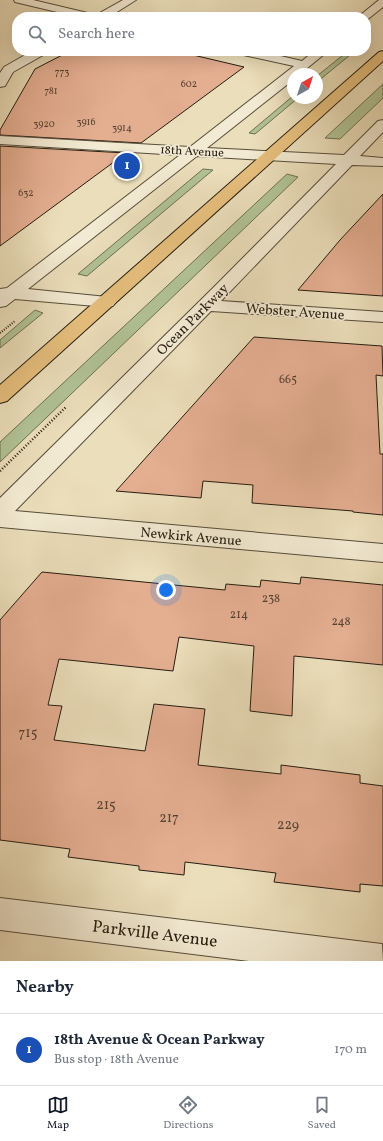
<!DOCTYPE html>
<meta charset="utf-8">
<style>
body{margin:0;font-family:Vollkorn,serif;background:#f6f6f7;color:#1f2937}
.compass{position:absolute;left:287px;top:68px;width:36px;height:36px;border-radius:50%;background:#fff;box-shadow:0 4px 16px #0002;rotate:39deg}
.you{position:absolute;left:166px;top:590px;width:14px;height:14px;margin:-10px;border:3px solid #fff;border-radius:50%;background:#1a73e8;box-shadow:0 0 0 6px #1a73e833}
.badge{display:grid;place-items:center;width:26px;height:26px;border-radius:50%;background:#111827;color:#fff;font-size:13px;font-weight:700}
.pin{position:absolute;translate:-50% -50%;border:2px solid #fff;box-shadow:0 1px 4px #0006}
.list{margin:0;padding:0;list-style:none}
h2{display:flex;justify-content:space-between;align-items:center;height:52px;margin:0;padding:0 16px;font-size:17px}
h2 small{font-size:13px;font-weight:400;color:#747a83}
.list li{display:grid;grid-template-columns:26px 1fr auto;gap:12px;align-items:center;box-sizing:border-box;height:72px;padding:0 16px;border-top:1px solid #e0e1e3}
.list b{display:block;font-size:15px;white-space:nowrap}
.list p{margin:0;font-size:13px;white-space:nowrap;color:#747a83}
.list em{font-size:13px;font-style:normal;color:#747a83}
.icon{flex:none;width:22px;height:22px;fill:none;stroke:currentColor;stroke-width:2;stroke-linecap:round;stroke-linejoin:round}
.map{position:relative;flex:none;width:383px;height:961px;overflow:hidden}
.search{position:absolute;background:#fff;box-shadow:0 4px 16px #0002;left:12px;right:12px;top:12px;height:44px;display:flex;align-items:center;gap:10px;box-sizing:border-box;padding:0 14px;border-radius:16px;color:#747a83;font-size:15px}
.sheet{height:124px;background:#fff}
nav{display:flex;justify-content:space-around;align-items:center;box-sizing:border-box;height:56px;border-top:1px solid #e0e1e3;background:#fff;font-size:11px;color:#747a83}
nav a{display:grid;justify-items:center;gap:2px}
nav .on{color:#111827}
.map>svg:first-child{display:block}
.green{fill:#b1c295;stroke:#6c7053}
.building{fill:#e4ae91;stroke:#261d11}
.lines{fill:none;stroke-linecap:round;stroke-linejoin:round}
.minor-casing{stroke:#574d3b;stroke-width:2}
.major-casing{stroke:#261d11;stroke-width:2}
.path-far1{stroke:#261d11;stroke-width:2;stroke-dasharray:1 1.5;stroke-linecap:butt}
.path{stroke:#261d11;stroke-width:2.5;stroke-dasharray:1 2;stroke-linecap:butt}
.minor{fill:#f2ead2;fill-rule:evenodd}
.major{fill:#e6bf7d;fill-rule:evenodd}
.labels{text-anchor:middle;stroke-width:3.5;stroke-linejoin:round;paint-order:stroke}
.far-number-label{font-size:10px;fill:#564131}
.far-street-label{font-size:12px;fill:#261d11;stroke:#f2ead2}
.number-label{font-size:12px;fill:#564131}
.street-label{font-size:14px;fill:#261d11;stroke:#f2ead2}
.near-number-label{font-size:14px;fill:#564131}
.near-street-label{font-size:17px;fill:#261d11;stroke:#f2ead2}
</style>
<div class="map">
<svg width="383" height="961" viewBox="0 0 383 961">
<rect width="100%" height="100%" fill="#ebdeba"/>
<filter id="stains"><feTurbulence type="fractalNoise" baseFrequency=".005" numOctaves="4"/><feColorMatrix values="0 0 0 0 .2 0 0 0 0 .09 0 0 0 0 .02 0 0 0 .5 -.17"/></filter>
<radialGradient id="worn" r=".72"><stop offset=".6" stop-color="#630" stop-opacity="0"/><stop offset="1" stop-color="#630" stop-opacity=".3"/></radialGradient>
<path class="green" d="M348 51H355L317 82V76Z
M383 84V98L340 139 325 138Z
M293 96V98H298L255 134 249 133Z
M203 169 213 170 87 276 78 274Z
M287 174 298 177 0 462V442Z
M35 310 43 313 0 348V340Z"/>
<path class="building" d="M70 51H176L244 67 141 143 0 135V130L35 69Z
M0 146 126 153 0 246Z
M383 194V296L298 290 340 240Z
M254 337 382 346 383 376 376 375 380 454H383V515L353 512V511L252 503 253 485 203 481 201 498 116 491Z
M42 572 225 590 226 584 260 587 261 580 300 584 301 577 383 585V665L294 656 292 716 250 711 254 646 179 637 173 671 59 659 48 705 62 706 54 740 145 751 154 704 205 709 198 765 281 774V765L360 775V783L383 786V886L360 884V892L274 882 276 873 185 862 184 875 139 870V866L68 857 70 849 0 840V620Z"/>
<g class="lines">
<g class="minor-casing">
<path id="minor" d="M14 0H33L96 15 123 0H136L109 17H78L15 2Z
M379 0H383V7L368 19 366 20V17H358Z
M32 51H47L45 54 13 72 5 86 0 87V73L4 67Z
M237 51H259L302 61 314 51H328L300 74H293V80L207 148 344 155 378 121 383 120V132L360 156 383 158V166L352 165 221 301 383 312V322L211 311 15 511 383 544V562L0 527V498L215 286 336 164 197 156 28 289 107 297 113 298 116 302 113 306 107 307 15 299 6 306 0 307V289L7 288 180 155 0 144V136L190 147 294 66 239 54Z
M0 898 382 944 383 961H249L0 930Z"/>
</g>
<g class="major-casing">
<path id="major" d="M383 51V61L7 401 0 403V385L379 52Z"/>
</g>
<path class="path-far1" d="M0 333 15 321"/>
<path class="path" d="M0 471 66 407"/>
<use href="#minor" class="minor"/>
<use href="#major" class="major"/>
</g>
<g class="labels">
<g class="far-number-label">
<text x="62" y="75">773</text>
<text x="189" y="87">602</text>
<text x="51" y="94">781</text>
<text x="86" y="125">3916</text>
<text x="44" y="127">3920</text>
<text x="122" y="131">3914</text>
<text x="26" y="196">632</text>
</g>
<g class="far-street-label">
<text transform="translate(192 151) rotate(3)" y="4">18th Avenue</text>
</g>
<g class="number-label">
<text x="288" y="383">665</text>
<text x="271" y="602">238</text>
<text x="239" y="618">214</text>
<text x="341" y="625">248</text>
</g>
<g class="street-label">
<text transform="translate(295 311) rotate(4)" y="5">Webster Avenue</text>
<text transform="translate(192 319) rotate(-45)" y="5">Ocean Parkway</text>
<text transform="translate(191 536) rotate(5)" y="5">Newkirk Avenue</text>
</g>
<g class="near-number-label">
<text x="28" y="737">715</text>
<text x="106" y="809">215</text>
<text x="169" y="822">217</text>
<text x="288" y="829">229</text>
</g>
<g class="near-street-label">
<text transform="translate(155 933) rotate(7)" y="6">Parkville Avenue</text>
</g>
</g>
<rect width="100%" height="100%" filter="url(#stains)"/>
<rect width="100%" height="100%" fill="url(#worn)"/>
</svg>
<svg class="compass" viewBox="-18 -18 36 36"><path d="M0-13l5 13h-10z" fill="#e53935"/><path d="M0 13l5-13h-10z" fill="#747a83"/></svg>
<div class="you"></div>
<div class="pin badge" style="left:127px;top:166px;background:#1a4fb4">1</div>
<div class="search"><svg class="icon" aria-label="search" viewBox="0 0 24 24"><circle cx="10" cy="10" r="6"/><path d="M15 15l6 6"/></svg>Search here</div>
</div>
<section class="sheet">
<h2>Nearby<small></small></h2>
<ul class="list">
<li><span class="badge" style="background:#1a4fb4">1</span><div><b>18th Avenue &amp; Ocean Parkway</b><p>Bus stop · 18th Avenue</p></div><em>170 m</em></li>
</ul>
</section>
<nav>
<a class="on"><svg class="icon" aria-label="map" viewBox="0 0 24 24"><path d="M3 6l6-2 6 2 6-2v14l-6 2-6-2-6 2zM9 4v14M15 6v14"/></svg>Map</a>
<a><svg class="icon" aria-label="directions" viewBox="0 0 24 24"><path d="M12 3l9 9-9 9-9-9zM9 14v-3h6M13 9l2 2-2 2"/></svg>Directions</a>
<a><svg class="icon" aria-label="saved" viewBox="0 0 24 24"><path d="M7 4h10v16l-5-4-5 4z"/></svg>Saved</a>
</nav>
